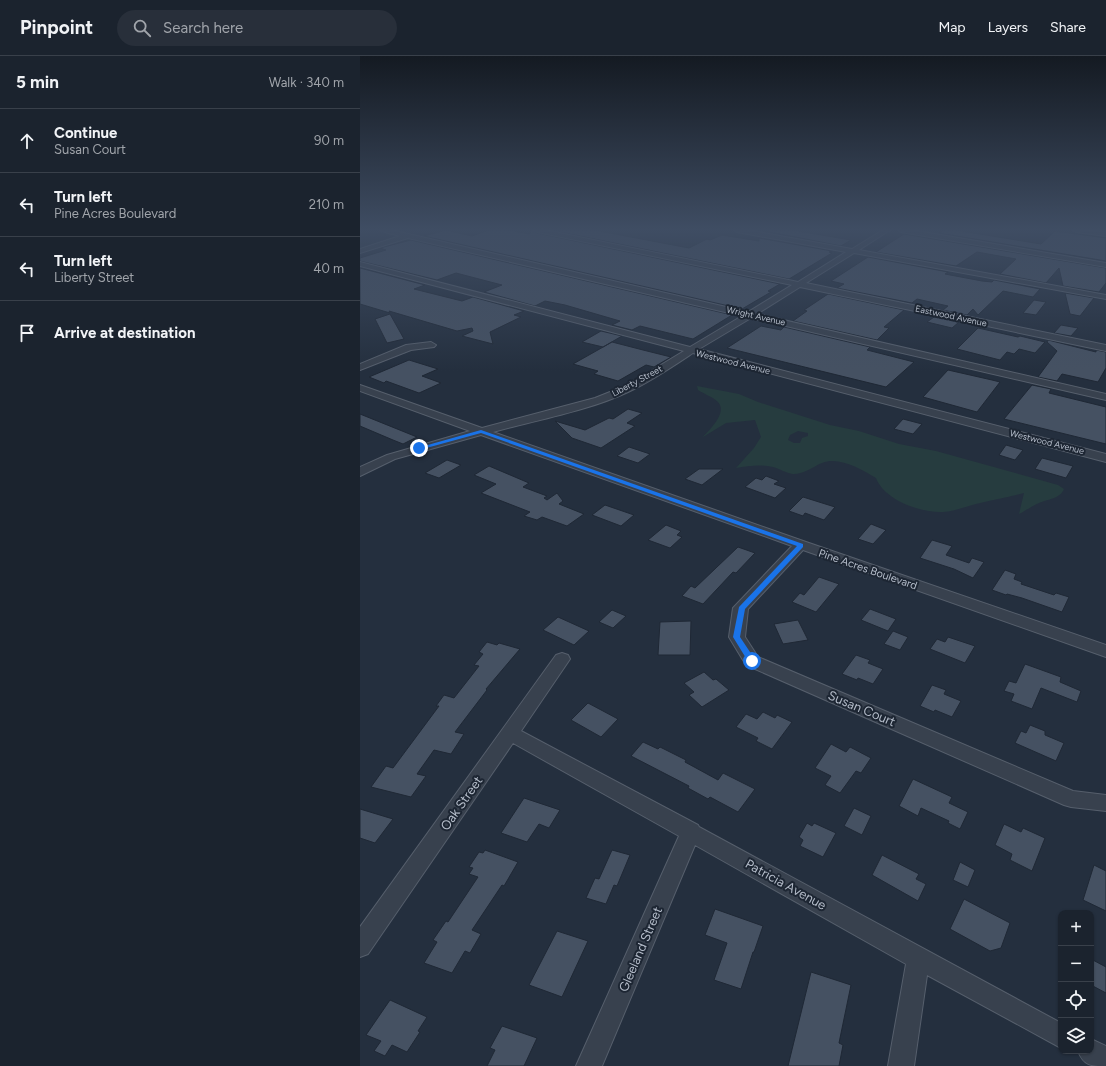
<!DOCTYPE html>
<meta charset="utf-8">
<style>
body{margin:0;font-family:Figtree,sans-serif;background:#282f3a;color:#f1f3f6}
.controls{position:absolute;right:12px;bottom:12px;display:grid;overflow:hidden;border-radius:8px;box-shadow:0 1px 3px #0004}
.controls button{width:36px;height:36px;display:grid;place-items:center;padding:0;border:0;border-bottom:1px solid #39404a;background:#1b232e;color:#f1f3f6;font:20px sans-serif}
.stop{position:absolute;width:12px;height:12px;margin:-9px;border:3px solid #1a73e8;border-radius:50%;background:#fff}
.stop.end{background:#1a73e8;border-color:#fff;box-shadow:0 1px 4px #0008}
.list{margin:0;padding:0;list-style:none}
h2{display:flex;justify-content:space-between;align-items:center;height:52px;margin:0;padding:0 16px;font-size:17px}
h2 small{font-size:13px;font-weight:400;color:#a0a4aa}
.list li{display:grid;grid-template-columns:26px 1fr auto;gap:12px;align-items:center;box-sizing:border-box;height:64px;padding:0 16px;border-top:1px solid #39404a}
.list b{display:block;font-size:15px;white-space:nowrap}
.list p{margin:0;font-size:13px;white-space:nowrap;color:#a0a4aa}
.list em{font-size:13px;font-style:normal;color:#a0a4aa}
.icon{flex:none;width:22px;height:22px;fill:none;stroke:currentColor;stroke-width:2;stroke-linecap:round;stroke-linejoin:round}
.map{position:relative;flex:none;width:746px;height:1010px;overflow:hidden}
header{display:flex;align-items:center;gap:24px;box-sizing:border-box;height:56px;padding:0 20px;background:#1b232e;border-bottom:1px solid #39404a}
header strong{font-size:19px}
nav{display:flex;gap:22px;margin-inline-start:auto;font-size:14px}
.search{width:280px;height:36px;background:#282f3a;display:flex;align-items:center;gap:10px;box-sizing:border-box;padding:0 14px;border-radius:22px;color:#a0a4aa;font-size:15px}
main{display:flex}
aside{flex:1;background:#1b232e}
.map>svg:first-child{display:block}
.green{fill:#263c3f;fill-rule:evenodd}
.building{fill:#455162;stroke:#1f2835}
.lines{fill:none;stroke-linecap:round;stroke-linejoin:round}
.minor-casing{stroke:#565f6c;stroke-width:2}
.minor{fill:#38414e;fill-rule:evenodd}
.route{fill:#1a73e8}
.labels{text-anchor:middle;stroke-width:4;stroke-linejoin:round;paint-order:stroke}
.far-street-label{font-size:9px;fill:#b4bcc9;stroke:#1d2633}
.street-label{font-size:11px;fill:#b4bcc9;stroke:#1d2633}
.near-street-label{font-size:13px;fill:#b4bcc9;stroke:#1d2633}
</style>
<header>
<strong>Pinpoint</strong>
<div class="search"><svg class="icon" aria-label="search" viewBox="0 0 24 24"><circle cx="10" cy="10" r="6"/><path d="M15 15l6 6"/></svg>Search here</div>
<nav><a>Map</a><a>Layers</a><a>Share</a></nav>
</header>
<main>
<aside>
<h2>5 min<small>Walk · 340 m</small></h2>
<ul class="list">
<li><svg class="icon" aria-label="ahead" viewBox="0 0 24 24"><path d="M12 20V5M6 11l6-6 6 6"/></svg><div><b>Continue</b><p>Susan Court</p></div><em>90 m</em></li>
<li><svg class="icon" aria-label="left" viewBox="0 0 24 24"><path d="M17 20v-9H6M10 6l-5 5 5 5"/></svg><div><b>Turn left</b><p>Pine Acres Boulevard</p></div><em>210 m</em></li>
<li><svg class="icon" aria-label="left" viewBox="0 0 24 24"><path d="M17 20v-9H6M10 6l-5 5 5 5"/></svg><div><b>Turn left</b><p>Liberty Street</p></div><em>40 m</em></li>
<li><svg class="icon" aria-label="arrive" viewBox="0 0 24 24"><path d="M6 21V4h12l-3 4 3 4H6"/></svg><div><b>Arrive at destination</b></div></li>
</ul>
</aside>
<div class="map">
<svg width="746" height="1010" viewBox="0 0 746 1010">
<rect width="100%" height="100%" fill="#242f3e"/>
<path class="green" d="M337 330 379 338 398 346 470 369 499 375 539 388 576 395 698 429 704 433C700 443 688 443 679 447 672 450 665 455 659 458L664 437C648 441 632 444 616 448 605 451 595 455 583 456 561 457 524 444 516 422 501 413 479 400 462 407 452 411 445 418 433 418 426 417 420 413 413 411 400 408 389 410 376 412L394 392 401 381 395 364 366 367 343 381C349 374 368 357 358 346 353 341 344 338 338 334ZM438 375 448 377V380L442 382 440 387H434L428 384 430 379Z"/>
<path class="building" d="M86 174 112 180 129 174H148L170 178V174H173L177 177 420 228 408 235 411 236 382 253 64 180Z
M191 174H234L329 192 347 183 350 184 362 179 399 185V182L472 195 469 196 472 197 429 223Z
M400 174H432L491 184 481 190Z
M583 174H595L681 188 695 175 746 182V205L579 177Z
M544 178 746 212V227L739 236 703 230 699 212 686 227 640 218 656 203 617 196 596 210 516 196Z
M51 184 372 259 333 283 280 270 272 274 252 269 260 265 205 249 185 245 175 250 124 236 142 229 96 217 77 224 0 205V202L26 194 20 192Z
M508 201 588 216 585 218 622 225 632 226 634 224 680 233 673 241 643 235 618 259 613 253 607 259 583 254 588 250 557 243 552 247 477 232 484 228 471 225Z
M0 212 65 229 54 233 102 245 113 241 164 255 154 259 161 261 130 276 133 288 102 280 113 275 112 272 97 275 29 255 30 257 0 248Z
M705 237 734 242 720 260 710 258Z
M468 238 544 254 524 271 529 272 517 284 433 265 447 255 444 254Z
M674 244 686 246 676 259 663 257Z
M30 258 44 283 27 287 15 263Z
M574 261 599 266 592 272 567 266Z
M701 269 718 272 711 280 694 277Z
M401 270 421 274 424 271 510 291 507 294 554 306 526 331 367 292Z
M618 272 658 281 660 280 685 286 675 297 659 293 654 298 647 296 640 304 597 293Z
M241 275 262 280 243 291 222 286Z
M688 284 736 296V294L746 296V312L738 326 702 318 697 325 678 321 697 295 687 286Z
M252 286 283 294 311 301 294 311 286 309 258 325 234 318 238 315 213 308Z
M49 304 78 313 62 320 81 327 59 337 26 325 24 327 9 321Z
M588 314 632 324 640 326 617 356 563 341Z
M672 329 691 333 689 337 746 351V388L644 363Z
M268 353 282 357 267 367 275 370 241 392 212 382 195 365 225 374 249 362 253 363Z
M0 358 57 381 43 388 33 384 0 370Z
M543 363 562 368 553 378 534 373Z
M646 389 663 394 655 404 639 399Z
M269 391 290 398 278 407 257 400Z
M682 402 713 410 706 422 675 413Z
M87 404 101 409 79 422 65 417Z
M129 410 169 427 163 431 187 440 184 442 187 444 197 437 203 445 199 448 224 458 207 470 182 461 177 464 164 460 170 456 121 437 136 428 114 419Z
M339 413H363L342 429 325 423Z
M406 420 419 425 414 428 426 432 415 442 385 431 396 422 402 424Z
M443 441 475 451 464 464 445 457 443 460 429 455Z
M245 449 274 459 261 470 232 459Z
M511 468 526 474 513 488 498 483Z
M306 469 321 475 317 479 322 481 310 492 288 484Z
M572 484 592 490 586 499 609 507 612 502 624 506 613 522 594 513 560 502Z
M378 491 395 497 376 517 373 516 343 548 322 540 331 530 335 532Z
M645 514 656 518 654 523 662 526 661 528 694 539 696 537 709 541 702 556 662 542 647 538 646 539 632 534Z
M459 521 479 528 456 556 432 546 440 537 444 539Z
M510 553 536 563 528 575 501 564Z
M252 554 266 560 253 572 239 566Z
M198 561 229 575 214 589 183 574Z
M438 564 448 584 423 588 414 568Z
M331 565 330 599H298L300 566Z
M533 575 548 581 540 594 524 588Z
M588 581 615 590 605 607 570 593 577 583 585 586Z
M127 586 137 589 139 587 160 593 126 633 127 634 95 676 104 678 91 698 74 694 57 718 66 720 51 741 11 731 26 710 33 712 79 650H76L84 639 94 642 119 610 114 609 123 598 119 596Z
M496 599 510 604 508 607 523 613 513 628 498 622 497 624 482 618Z
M665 608 701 621 700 626 721 635 717 646 681 632 672 653 651 645 654 638 644 635 649 625 656 627Z
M344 616 353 624 356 623 369 634 342 651 329 639 334 636 324 627Z
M572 629 586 634 584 638 601 645 592 661 575 654 574 656 560 650Z
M228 647 258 663 241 681 211 664Z
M403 656 415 662 417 659 432 666 412 693 396 685 398 682 376 671 386 658 397 663Z
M670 669 685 675V679L704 687 696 705 655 687 661 675 666 677Z
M283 686 298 693 300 691 326 704 325 706 358 724 363 717 395 733 378 756 350 741 348 743 328 732 329 730 271 700Z
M471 688 486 696 490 691 511 702 501 717 496 715 480 737 465 729 471 720 455 712Z
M553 723 592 741 589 747 608 756 600 773 588 767 589 765 561 752 558 760 539 750Z
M164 742 200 754 189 772 179 768 167 786 141 777Z
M494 752 511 760 502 779 484 770Z
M0 753 33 763 15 787 0 782Z
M447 767 452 770 454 767 476 777 463 801 440 790 443 784 439 781Z
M644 768 661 776 663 772 685 782 672 815 650 804 652 798 635 789Z
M125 794 158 806 144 830 142 829 112 874 121 878 110 897 105 895 92 917 64 907 77 886 73 884 86 865 88 866 118 821 109 818 113 812 109 811 119 796 123 797Z
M252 794 270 799 257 830 254 829 246 848 226 842 235 822 239 823Z
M522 799 559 818 556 823 566 828 558 845 512 819Z
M600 806 615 814 608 831 593 824Z
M734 809 746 815V855L723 844Z
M604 843 650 867 641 892 630 895 590 873Z
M355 853 403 870 394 896H393L381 933 354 924 367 887 345 879Z
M197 875 228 885 202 941 169 929Z
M731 903 746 911V937L731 929Z
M451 916 491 929 479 987 483 989 479 1010H428Z
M30 944 67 961 58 975 60 976 47 996 32 989 25 1000 14 995 21 985 6 979Z
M142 970 177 982 164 1010H127L135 994 130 992Z"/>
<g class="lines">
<g class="minor-casing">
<path id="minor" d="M20 174H31L388 256 432 229 177 176 174 174H185L438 226 486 196 377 176 374 174H387L492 193 523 174H530L499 194 746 239V243L494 197 446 227 746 289V295L440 231 397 258 746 338V344L391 262 339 293 746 398V406L333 297C312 311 290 326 268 336 228 355 176 364 133 376L446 486 746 589V601L443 494 388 553 385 581 398 601 713 735 746 739V755L711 751 704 749 386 609 369 581 373 552 432 490 121 379 35 403 0 420V411L27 399 110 375 0 335V329L122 372 235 342 260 332 281 321 324 295 0 210V206L330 291 382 260 48 182 0 197V193L40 180 21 175Z
M538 174H551L746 207V211L541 176Z
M713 174 746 176V180L716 176Z
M71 286 76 289 74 291 51 294 0 314V308L46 289Z
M202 597 208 599 210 603 161 675 338 769 339 771 701 967V992L567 919 554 1010H528L546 908 335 789 242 1010H216L319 780 153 687 8 898 0 901V871L196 599Z
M731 983 746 990V1010C731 1010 724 1010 718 995H731Z"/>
</g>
<use href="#minor" class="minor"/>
</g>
<linearGradient id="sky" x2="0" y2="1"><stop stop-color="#141a22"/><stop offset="0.55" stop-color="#3f4d63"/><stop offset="1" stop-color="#3f4d63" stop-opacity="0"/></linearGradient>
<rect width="746" height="315" fill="url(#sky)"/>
<path class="route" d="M121 374 443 488V491L385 553 380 581 396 605 394 607H389L373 581 379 551 437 490 121 377 59 394 57 392Z"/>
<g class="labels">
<g class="far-street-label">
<text transform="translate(396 260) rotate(13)" y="3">Wright Avenue</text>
<text transform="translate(591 260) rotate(12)" y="3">Eastwood Avenue</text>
<text transform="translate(373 306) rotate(14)" y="3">Westwood Avenue</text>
<text transform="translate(277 325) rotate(-28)" y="3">Liberty Street</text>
<text transform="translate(687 386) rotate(14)" y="3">Westwood Avenue</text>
</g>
<g class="street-label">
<text transform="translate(508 513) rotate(19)" y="4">Pine Acres Boulevard</text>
</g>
<g class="near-street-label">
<text transform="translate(502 652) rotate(23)" y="5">Susan Court</text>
<text transform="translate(101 747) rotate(-55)" y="5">Oak Street</text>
<text transform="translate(426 828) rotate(29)" y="5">Patricia Avenue</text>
<text transform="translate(280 893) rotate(-67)" y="5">Gleeland Street</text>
</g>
</g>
</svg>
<div class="controls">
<button>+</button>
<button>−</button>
<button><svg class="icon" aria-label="locate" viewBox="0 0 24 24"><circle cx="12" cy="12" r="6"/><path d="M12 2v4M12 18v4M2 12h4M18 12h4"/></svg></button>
<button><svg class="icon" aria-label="layers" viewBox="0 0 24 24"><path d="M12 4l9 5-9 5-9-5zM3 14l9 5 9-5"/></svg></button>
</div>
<div class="stop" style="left:392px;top:605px"></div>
<div class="stop end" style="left:59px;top:392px"></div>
</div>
</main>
